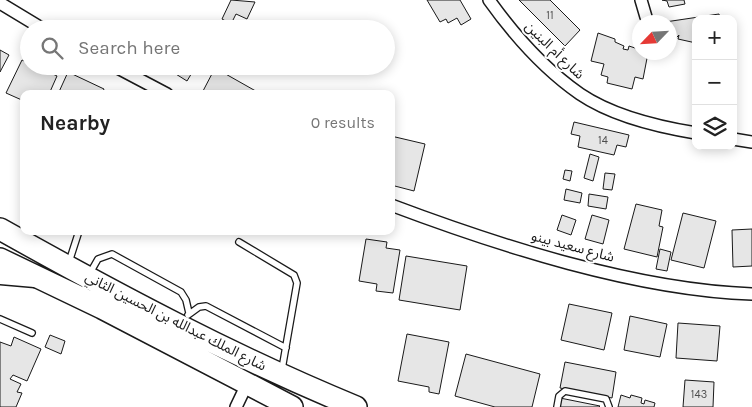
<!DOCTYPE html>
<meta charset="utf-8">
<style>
body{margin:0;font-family:Karla,"Noto Sans Arabic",sans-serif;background:#f2f2f2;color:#222}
.controls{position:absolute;right:15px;top:15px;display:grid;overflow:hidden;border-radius:10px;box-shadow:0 2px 12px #0003}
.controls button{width:45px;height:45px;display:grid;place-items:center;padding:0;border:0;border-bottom:1px solid #e0e0e0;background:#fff;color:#222;font:25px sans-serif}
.compass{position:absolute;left:632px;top:15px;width:45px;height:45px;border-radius:50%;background:#fff;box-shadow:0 2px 12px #0003;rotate:245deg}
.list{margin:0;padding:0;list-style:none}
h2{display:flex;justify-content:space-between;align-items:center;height:65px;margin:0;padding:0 20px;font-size:21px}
h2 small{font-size:16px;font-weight:400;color:#767676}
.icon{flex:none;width:28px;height:28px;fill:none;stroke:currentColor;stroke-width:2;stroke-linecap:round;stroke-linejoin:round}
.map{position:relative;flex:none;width:752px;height:407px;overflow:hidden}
.search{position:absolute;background:#fff;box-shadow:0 2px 12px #0003;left:20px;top:20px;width:375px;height:55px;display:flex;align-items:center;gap:12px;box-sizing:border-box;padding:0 18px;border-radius:28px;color:#767676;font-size:19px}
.panel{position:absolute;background:#fff;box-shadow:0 2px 12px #0003;left:20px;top:90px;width:375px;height:145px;border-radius:10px}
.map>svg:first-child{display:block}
.building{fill:#e6e6e6;stroke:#1a1a1a}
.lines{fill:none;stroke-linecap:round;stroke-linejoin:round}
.lane-casing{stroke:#1a1a1a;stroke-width:8}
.street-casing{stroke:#1a1a1a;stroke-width:14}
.secondary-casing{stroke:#1a1a1a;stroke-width:19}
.highway-casing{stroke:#1a1a1a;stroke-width:24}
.lane{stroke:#fff;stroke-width:5.5}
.street{stroke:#fff;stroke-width:11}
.secondary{stroke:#fff;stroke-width:16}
.highway{stroke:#fff;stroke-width:21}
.labels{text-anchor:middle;stroke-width:4;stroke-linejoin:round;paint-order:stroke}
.number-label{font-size:11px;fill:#4d4d4d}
.street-label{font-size:14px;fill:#1a1a1a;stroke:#fff}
</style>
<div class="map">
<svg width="752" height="407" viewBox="0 0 752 407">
<rect width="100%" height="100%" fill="#fff"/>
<path class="building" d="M231 0 255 2 247 19 236 14 231 24 222 19Z
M427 0H460L471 19 461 25 457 18 448 23 446 19 440 22Z
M519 0H550L580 30 565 46Z
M684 0 685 4 669 7 667 1 662 0Z
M719 14 720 19H696V43L678 39 679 35 676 38 670 36V22H665Z
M598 33 615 39V42L624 46 623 49 628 50 629 46 638 49 640 52 648 53 643 79 635 77 632 89 607 83 608 77 601 75 604 64 591 61Z
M0 50 9 55 0 72Z
M22 60 29 63V66H36L57 76 49 94H24V101L6 93Z
M163 66H196L187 81Z
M215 68 261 94H209L203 91Z
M68 72 104 89 102 94H58Z
M574 122 629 135 626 147 617 145 614 155 578 147 580 136 571 134Z
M391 136 425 144 414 191 391 185Z
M590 154 599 157 593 181 584 178Z
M565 170 572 171 570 181 563 179Z
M605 173 615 174 612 190 603 189Z
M566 189 582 193 580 203 564 200Z
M589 194 608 197 606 209 588 206Z
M636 204 662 210 659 226 663 227 657 257 624 249Z
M683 213 716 221 704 268 671 260Z
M562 215 576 220 571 235 557 230Z
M592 215 609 220 603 244 585 239Z
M752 229V266L733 267 732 230Z
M366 239 387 242 386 248 400 250 393 293 376 291 377 284 359 281Z
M660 249 671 252 667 271 656 269Z
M406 256 467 266 460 310 399 300Z
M569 304 612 313 604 350 561 340Z
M630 316 667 324 660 357 624 350Z
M678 323 720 326 717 361 676 358Z
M407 334 449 342 439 394 429 392V387L398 381Z
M50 335 65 341 61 354 45 347Z
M14 337 41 349 27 381 13 375 10 379 21 384 17 392 22 393 16 407H0V342L11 346Z
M466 354 540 374 532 407H495L455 396Z
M565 362 616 372 612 398 560 388Z
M685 380 714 382 713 407H683Z
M621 395 630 398 631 395 642 398 641 403 644 404 645 400 655 403 654 407H618Z
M560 398 600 406 599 407H558Z"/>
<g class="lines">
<g class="lane-casing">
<path id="lane" d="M239 242 294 275 297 283 282 369
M69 262 79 231
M90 273 98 259 112 254 181 292 186 300 189 313
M188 315 199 307 206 306 286 348
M0 319 32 333
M557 407 559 396 565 391 606 399 609 407"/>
</g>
<g class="street-casing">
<path id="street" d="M489 0C514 35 544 69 580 94 611 115 659 127 696 133
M641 0 646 17
M0 3 43 29
M114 66 167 94
M733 139 752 142
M391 205C500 246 636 290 752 294
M236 407 247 384"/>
</g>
<g class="secondary-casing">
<path id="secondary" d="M0 276 35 279"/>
</g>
<g class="highway-casing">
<path id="highway" d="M0 229C116 294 234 357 356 407
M0 259 102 308 292 407"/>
</g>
<use href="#lane" class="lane"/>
<use href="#street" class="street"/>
<use href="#secondary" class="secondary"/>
<use href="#highway" class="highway"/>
</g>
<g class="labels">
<g class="number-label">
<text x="550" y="19">11</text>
<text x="603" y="144">14</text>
<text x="699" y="398">143</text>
</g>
<g class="street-label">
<text transform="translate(555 50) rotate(44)" y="5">شارع أم البنين</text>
<text transform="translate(573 246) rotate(15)" y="5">شارع سعيد بينو</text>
<text transform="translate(176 321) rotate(27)" y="5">شارع الملك عبدالله بن الحسين الثاني</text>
</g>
</g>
</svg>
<div class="controls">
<button>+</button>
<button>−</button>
<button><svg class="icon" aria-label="layers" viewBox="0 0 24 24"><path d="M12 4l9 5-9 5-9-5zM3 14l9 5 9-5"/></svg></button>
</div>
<svg class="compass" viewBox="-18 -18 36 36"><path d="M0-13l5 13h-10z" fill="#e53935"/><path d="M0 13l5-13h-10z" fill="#767676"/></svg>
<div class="search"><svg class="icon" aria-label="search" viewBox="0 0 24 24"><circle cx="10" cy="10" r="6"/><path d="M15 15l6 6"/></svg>Search here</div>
<section class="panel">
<h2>Nearby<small>0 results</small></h2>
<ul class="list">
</ul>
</section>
</div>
